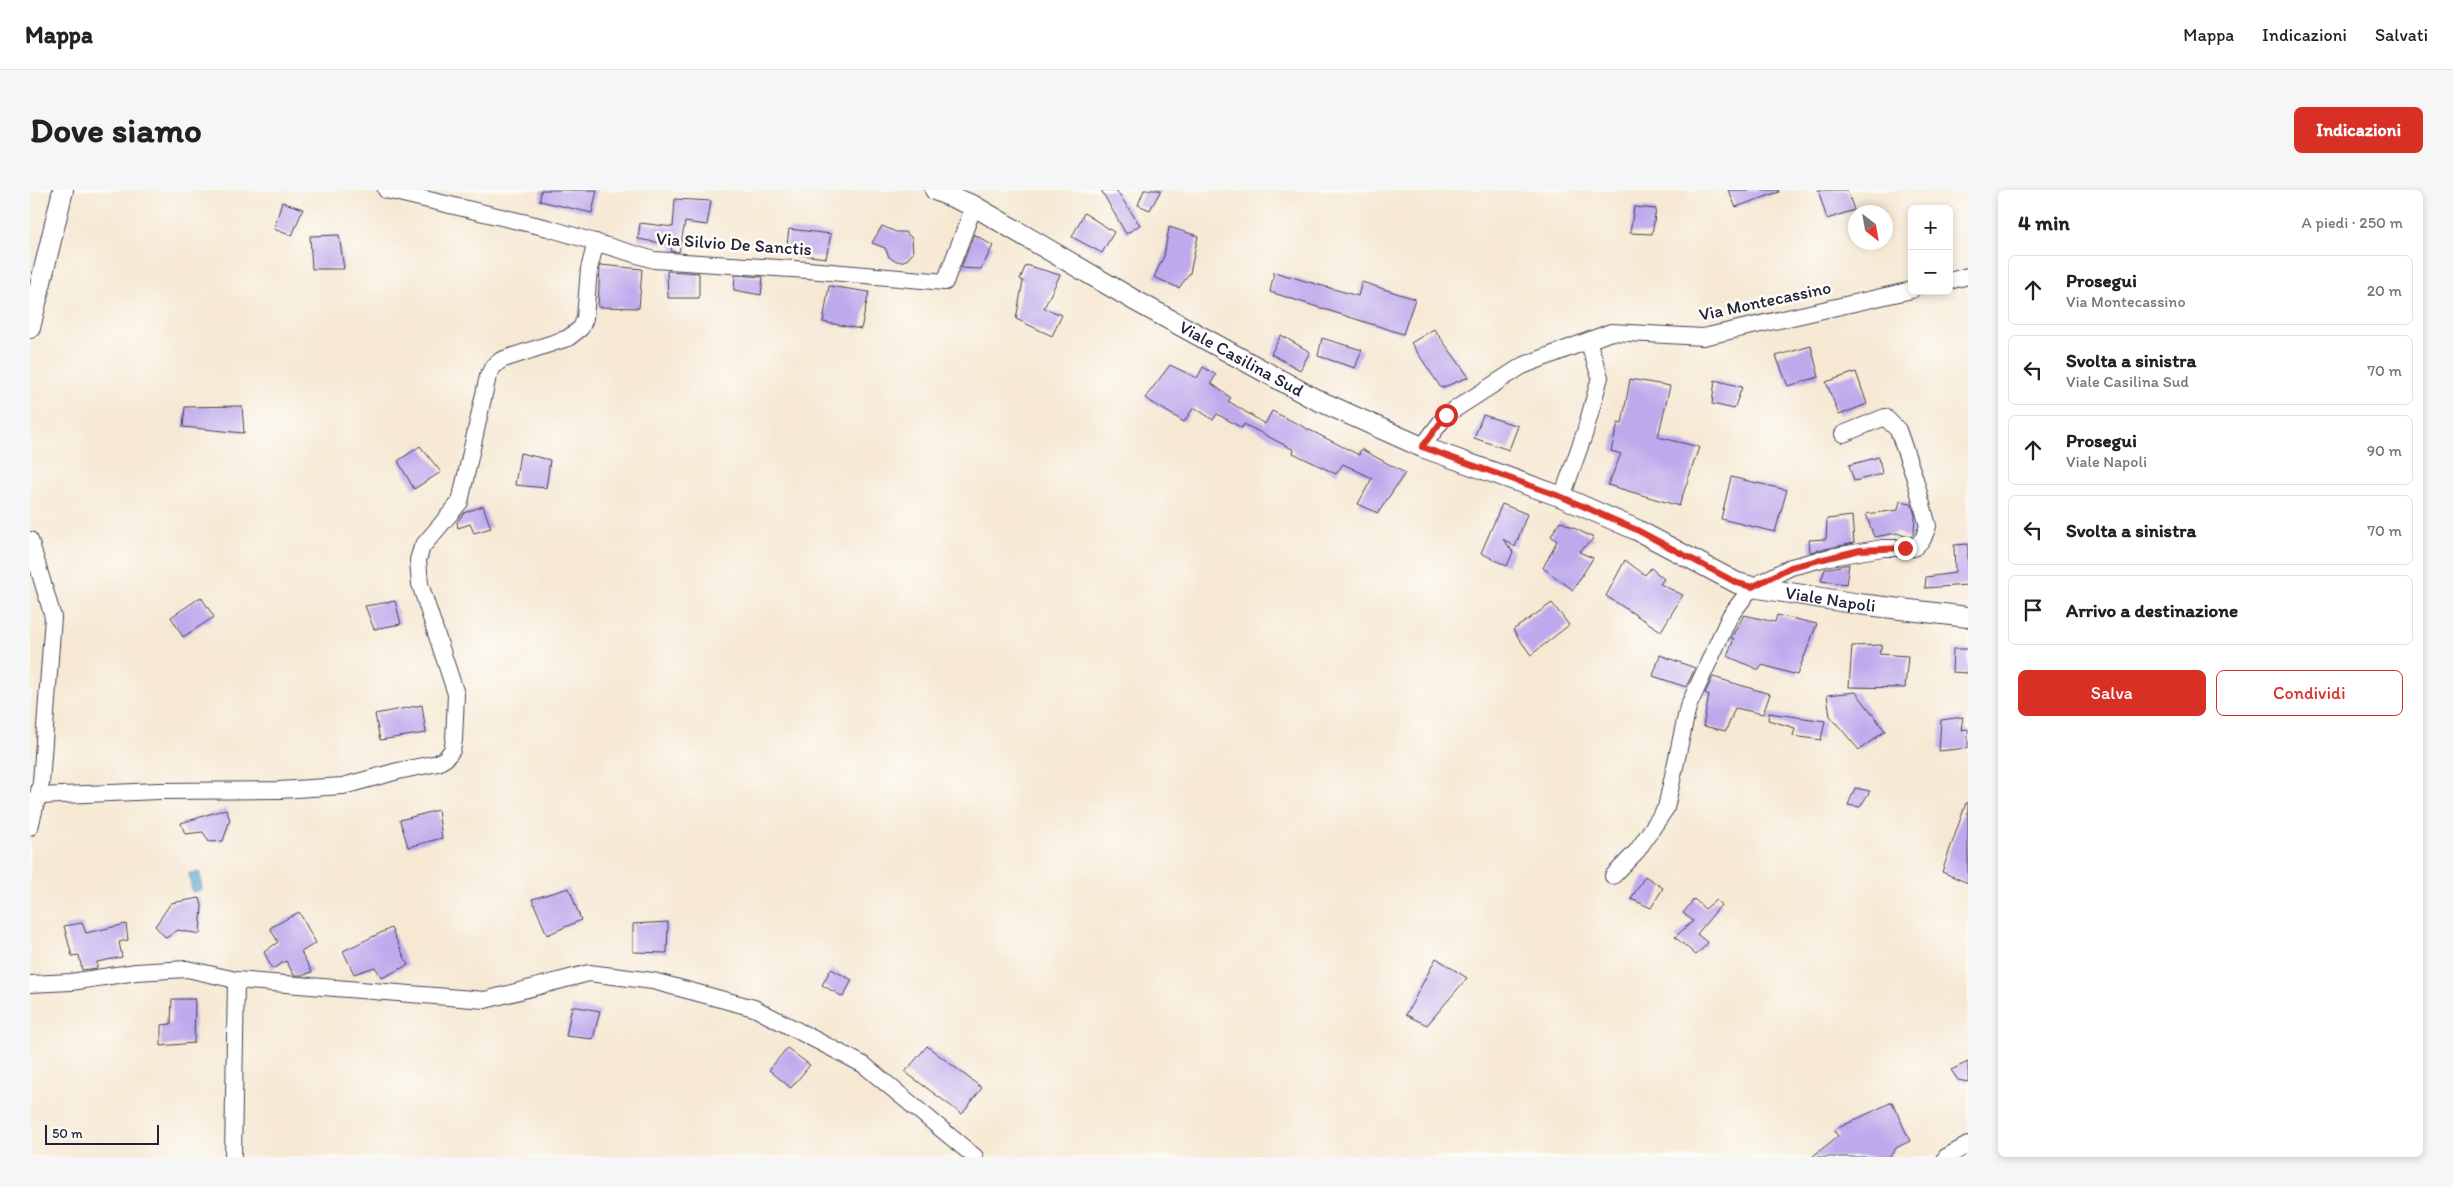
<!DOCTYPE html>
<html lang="it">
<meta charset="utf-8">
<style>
body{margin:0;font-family:Itim,sans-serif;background:#f6f6f6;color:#222}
.controls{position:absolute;right:15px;top:15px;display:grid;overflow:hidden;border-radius:8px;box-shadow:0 2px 8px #0003}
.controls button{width:45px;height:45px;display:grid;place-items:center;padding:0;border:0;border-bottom:1px solid #e0e0e0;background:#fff;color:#222;font:25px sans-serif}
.compass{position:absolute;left:1818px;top:15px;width:45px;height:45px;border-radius:50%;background:#fff;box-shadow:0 2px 8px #0003;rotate:149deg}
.scale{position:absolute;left:15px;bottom:12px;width:114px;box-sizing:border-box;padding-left:5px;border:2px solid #22223b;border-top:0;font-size:14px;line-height:18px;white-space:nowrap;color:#22223b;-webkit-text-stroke:4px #fdfcf7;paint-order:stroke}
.stop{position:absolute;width:15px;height:15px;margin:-11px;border:4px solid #d93025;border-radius:50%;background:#fff}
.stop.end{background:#d93025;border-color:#fff;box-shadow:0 1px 5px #0008}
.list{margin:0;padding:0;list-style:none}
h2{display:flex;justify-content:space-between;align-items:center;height:65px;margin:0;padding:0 20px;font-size:21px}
h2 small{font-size:16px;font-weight:400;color:#767676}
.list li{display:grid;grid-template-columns:32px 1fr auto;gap:15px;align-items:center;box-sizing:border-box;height:70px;margin:0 10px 10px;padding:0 10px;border:1px solid #e0e0e0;border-radius:8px}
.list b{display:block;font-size:19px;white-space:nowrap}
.list p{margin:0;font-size:16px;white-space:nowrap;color:#767676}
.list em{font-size:16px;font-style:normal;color:#767676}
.actions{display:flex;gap:10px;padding:15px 20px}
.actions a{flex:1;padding:11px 0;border:1px solid #d93025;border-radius:8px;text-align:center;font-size:18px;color:#d93025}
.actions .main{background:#d93025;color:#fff}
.icon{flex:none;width:28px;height:28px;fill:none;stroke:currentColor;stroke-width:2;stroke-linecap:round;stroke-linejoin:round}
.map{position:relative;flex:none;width:1938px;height:967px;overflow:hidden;border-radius:8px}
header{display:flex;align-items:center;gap:30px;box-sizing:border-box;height:70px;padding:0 25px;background:#fff;border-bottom:1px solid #e0e0e0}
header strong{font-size:24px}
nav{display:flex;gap:28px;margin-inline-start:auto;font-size:18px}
.intro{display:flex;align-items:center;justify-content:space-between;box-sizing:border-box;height:120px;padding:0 30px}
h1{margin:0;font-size:35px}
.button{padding:12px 22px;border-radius:8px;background:#d93025;color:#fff;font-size:18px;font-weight:700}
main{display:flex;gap:30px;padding:0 30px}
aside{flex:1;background:#fff;border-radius:8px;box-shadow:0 2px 8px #0003}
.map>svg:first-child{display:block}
.water{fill:#54a6cf;stroke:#3b6485}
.building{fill:#bea9ec}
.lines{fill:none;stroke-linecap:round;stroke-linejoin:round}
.minor-casing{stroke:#424052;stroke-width:18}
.major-casing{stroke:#424052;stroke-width:22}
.minor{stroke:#fff;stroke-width:16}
.major{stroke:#fff;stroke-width:20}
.route{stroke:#d93025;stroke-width:6}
.labels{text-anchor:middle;stroke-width:5;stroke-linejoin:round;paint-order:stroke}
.street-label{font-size:18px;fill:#22223b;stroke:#fdfcf7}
</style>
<header>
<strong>Mappa</strong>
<nav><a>Mappa</a><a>Indicazioni</a><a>Salvati</a></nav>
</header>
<div class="intro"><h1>Dove siamo</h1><a class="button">Indicazioni</a></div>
<main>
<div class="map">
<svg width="1938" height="967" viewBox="0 0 1938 967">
<rect width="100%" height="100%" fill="#fdfcf7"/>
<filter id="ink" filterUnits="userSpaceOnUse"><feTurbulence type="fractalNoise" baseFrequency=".02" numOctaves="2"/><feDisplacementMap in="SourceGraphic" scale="10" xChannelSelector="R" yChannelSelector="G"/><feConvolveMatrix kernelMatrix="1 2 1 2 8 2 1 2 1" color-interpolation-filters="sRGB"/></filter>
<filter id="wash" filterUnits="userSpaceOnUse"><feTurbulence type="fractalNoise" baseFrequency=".0096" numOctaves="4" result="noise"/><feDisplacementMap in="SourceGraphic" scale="20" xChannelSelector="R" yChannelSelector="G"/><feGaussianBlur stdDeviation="1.12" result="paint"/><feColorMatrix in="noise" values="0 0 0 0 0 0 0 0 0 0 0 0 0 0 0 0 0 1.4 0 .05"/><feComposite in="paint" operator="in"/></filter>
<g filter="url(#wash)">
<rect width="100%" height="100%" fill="#f6e8d3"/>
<path class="water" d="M170 682 172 700 162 702 159 683Z"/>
<g id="blocks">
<path class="building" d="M511 0H567L562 23 510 11Z
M1071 0H1086L1110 35 1096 44Z
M1114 0H1131L1120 20 1108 15Z
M1698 0H1748L1749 2 1706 17Z
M1788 0H1817L1824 20 1797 29Z
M645 9 681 11 677 35 655 32 649 62 641 61 642 55 608 49 610 33 643 37Z
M252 12 273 19 262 46 244 39Z
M1604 17 1626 19 1622 44 1600 43Z
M1054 23 1084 42 1072 63 1042 47Z
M852 36 866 42H875L882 48 883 63 878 69 871 72 863 70 859 67 855 58 842 53Z
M1139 37 1168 46 1160 83 1149 98 1124 87 1134 66Z
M759 39 801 44 796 68 756 63Z
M944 44 963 56 951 79 931 78Z
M309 45 314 79H282L280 46Z
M570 75 612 79 609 118 568 117Z
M996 75 1030 85 1014 118 1032 125 1022 146 986 129 993 91 990 89Z
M637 81 669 83V108H638Z
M1244 82 1328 106 1332 92 1385 109 1373 144 1240 102Z
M705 85 733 87 731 105 704 100Z
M799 96 839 102 831 139 793 132Z
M1404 139 1439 187 1411 198 1381 153Z
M1251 145 1280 162 1270 180 1241 164Z
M1292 148 1332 160 1325 178 1288 166Z
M1781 156 1789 187 1758 196 1746 166Z
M1140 175 1167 188 1173 177 1186 185 1181 193 1201 208 1198 211 1235 234 1242 221 1329 265 1331 259 1375 283 1348 323 1328 314 1342 288 1313 274 1306 284 1263 263 1264 260 1214 234 1212 238 1187 224 1183 230 1164 217 1154 232 1115 208Z
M1826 182 1837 214 1809 225 1796 192Z
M1600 189 1640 196 1628 247 1669 257 1649 316 1578 295 1591 264 1581 261 1588 233 1592 234Z
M1685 190 1712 197 1704 219 1682 214Z
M212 216 214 243 153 237 155 217Z
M1453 225 1488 236 1479 260 1444 248Z
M390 256 411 282 384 299 368 271Z
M490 263 520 270 516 298 485 295Z
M1849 267 1852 284 1824 291 1819 275Z
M1701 287 1757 300 1745 342 1691 329Z
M1870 311 1881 313 1885 325 1884 343 1880 348 1867 343 1844 347 1836 324 1868 320Z
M1472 314 1497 324 1485 357 1473 349 1483 362 1477 376 1451 363Z
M453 316 461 338 444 343 440 334 428 338 427 332 434 323Z
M1822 326 1824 353 1780 362 1779 350 1796 349 1797 329Z
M1530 331 1564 348 1549 362 1563 368 1543 400 1513 378 1527 351 1521 346Z
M1938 354V395L1895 398 1896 387 1925 383 1924 355Z
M1595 370 1615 385 1621 378 1634 389 1630 394 1653 405 1631 441 1576 406Z
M1819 374 1816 394 1791 391 1795 379Z
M171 407 184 427 153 447 141 427Z
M365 411 371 434 344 439 335 416Z
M1522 413 1539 435 1501 465 1483 440Z
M1714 425 1745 432 1747 425 1787 434 1767 485 1732 475 1729 480 1697 466 1704 449 1701 448Z
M1852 455 1849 464 1878 466 1875 498 1819 497 1822 456Z
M1923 459H1938V483L1922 482Z
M1630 465 1665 478 1656 497 1623 486Z
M1683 487 1740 504 1733 524 1705 518 1696 541 1673 536 1679 505 1675 503Z
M1826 502 1855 541 1829 560 1800 526 1797 505Z
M392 515 396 543 350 550 345 524Z
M1739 523 1795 531 1791 550 1763 546 1765 538 1738 530Z
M1933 527 1931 540 1938 539V558L1909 561 1911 530Z
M1825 598 1840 601 1830 617 1818 615Z
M1936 613H1938V693L1912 682Z
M196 619 200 630 193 651 179 652 173 642 155 644 151 633Z
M408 620 412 648 378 657 370 630Z
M1615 686 1633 698 1621 718 1601 709Z
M539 698 551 730 517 745 502 709Z
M170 708 172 716 170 744 148 740 136 748 125 736 141 713Z
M1664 709 1675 719 1686 710 1691 715 1667 744 1678 753 1666 765 1645 747 1663 731 1653 723Z
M269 722 286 753 271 762 282 782 274 785H264L256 771 242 779 234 762 248 752 240 738Z
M638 732 637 763 603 762V734Z
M52 733 56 743 96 734 98 750 89 752 92 767 67 772V778L52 780 49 765 42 766 34 736Z
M361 738 378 775 352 788 345 777 324 784 313 761Z
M1406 768 1437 788 1397 835 1376 825Z
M801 779 822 790 813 807 792 795Z
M142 809H165L164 853 131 856V835L141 834Z
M542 816 570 821 563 849 536 846Z
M897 856 952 898 932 924 875 882Z
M757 858 780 875 761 898 739 880Z
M1938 872V892L1928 890 1921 880Z
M1862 912 1880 951 1866 958 1859 967H1782L1808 946 1804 940Z"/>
</g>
</g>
<g filter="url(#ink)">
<use href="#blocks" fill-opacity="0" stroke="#424052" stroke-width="1"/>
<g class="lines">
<g class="minor-casing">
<path id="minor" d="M356 0 518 38 624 70 778 80 915 92 944 16
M1919 91 1938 86
M1392 257 1416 225 1492 176 1581 142 1673 147 1882 100
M1532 307 1555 242 1570 187 1558 151
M0 350 23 427 11 593 0 637
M8 606 129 601 249 600 313 596 368 581 408 573 416 568 422 560 424 550 426 504 390 394 388 370 392 357 430 312 458 186 463 177 471 170 538 148 551 138 555 128 559 79 566 52
M1583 686 1607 661 1636 618 1658 517 1700 426 1722 397 1761 377 1800 367 1853 358H1884L1893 349 1898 336 1885 289 1868 240 1855 227 1813 244
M206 790 455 810 559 783 623 791 724 818 834 875 945 967
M0 794 41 792 106 782 157 779 206 790 203 967
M1916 967 1938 955"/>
</g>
<g class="major-casing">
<g id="major">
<path id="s1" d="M905 0 944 16 1104 110 1283 208 1392 257 1532 307 1607 340 1707 393 1722 397 1829 414 1938 427"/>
<path d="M0 138 33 0"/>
</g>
</g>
<use href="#minor" class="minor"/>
<use href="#major" class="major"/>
</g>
</g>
<g class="lines" filter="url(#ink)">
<path class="route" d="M1416 225 1392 257 1532 307 1607 340 1707 393 1722 397 1761 377 1830 360 1875 358"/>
</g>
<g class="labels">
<g class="street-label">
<text transform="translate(704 54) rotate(4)" y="6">Via Silvio De Sanctis</text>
<text transform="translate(1735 111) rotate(-12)" y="6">Via Montecassino</text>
<text dy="6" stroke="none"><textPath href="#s1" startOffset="350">Viale Casilina Sud</textPath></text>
<text dy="6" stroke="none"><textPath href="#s1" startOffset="990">Viale Napoli</textPath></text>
</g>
</g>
</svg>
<div class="controls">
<button>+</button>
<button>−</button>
</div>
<svg class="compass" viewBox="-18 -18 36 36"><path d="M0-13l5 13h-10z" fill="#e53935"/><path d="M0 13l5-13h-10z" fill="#767676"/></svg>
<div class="scale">50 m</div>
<div class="stop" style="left:1416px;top:225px"></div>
<div class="stop end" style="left:1875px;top:358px"></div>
</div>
<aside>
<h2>4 min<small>A piedi · 250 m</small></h2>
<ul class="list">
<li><svg class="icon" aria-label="ahead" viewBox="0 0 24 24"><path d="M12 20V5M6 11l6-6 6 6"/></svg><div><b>Prosegui</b><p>Via Montecassino</p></div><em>20 m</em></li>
<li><svg class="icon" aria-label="left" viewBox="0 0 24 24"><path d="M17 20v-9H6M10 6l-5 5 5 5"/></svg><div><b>Svolta a sinistra</b><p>Viale Casilina Sud</p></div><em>70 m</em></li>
<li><svg class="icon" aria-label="ahead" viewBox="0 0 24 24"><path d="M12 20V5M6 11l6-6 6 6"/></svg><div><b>Prosegui</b><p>Viale Napoli</p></div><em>90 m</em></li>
<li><svg class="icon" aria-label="left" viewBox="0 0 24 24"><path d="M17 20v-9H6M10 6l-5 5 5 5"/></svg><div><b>Svolta a sinistra</b></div><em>70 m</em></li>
<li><svg class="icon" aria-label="arrive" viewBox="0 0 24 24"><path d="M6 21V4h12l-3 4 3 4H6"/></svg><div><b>Arrivo a destinazione</b></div></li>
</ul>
<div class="actions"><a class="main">Salva</a><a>Condividi</a></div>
</aside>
</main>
